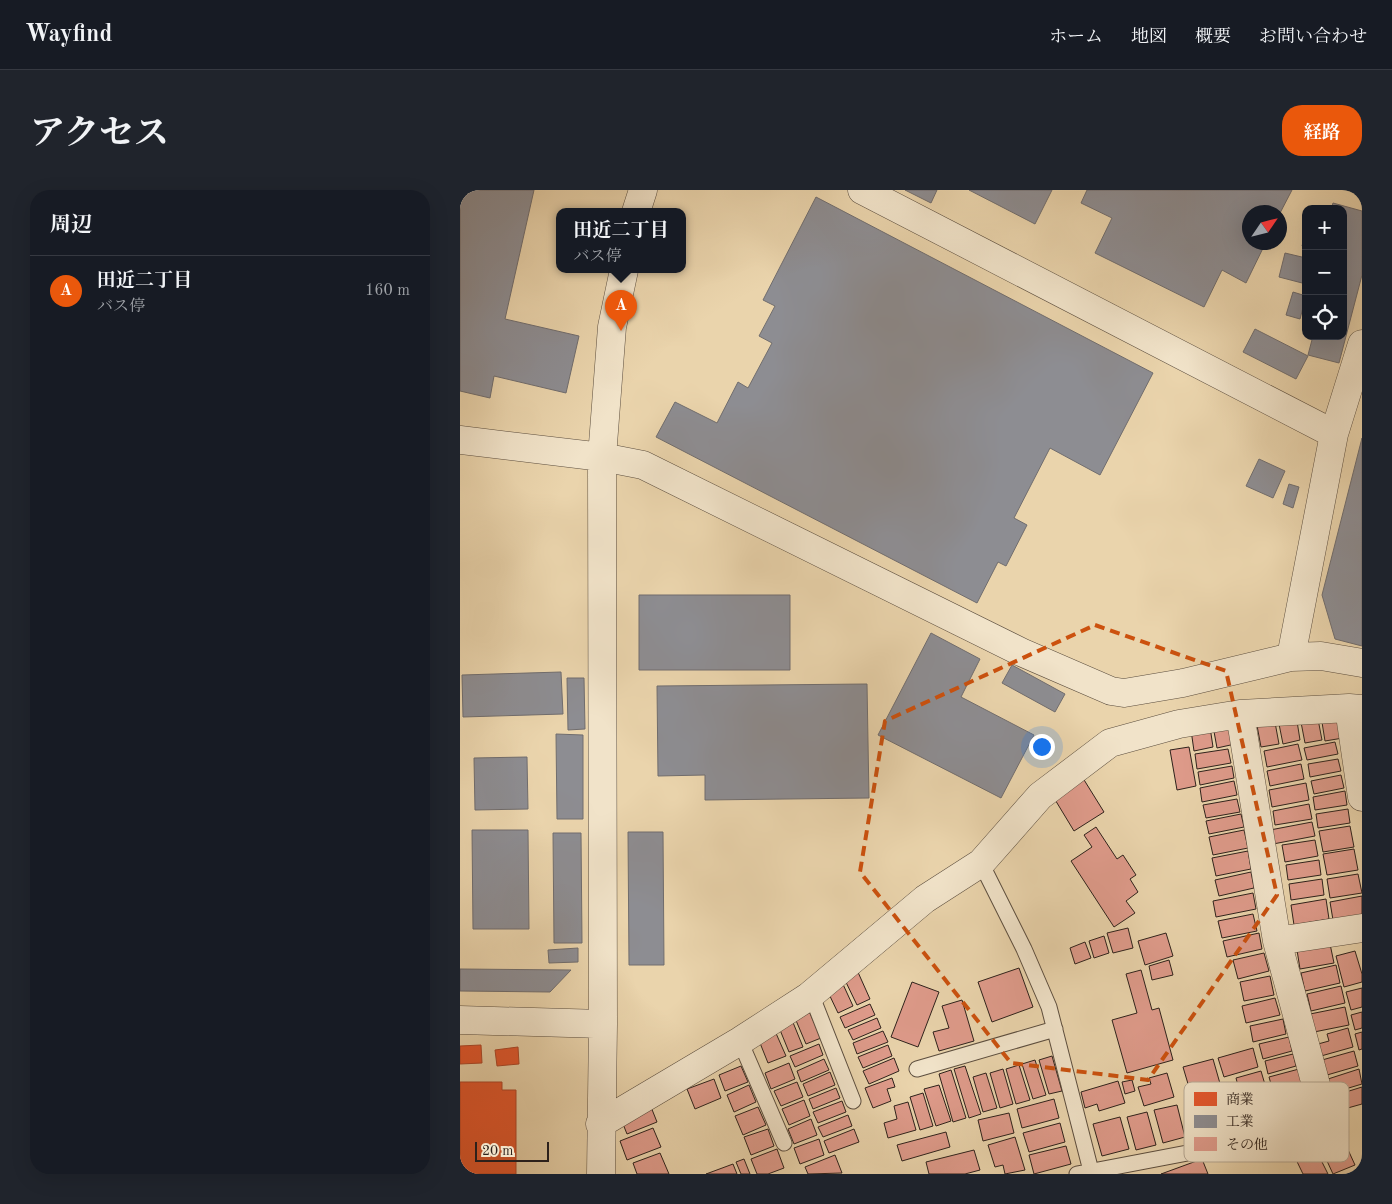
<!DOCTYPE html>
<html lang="ja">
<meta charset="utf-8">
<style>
body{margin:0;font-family:"Old Standard TT","Noto Serif JP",serif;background:#20242c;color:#f1f3f6}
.controls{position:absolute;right:15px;top:15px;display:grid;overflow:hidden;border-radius:10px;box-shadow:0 5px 20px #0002}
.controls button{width:45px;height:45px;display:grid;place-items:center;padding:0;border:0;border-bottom:1px solid #363941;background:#171b24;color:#f1f3f6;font:25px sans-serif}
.compass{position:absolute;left:782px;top:15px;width:45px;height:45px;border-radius:50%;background:#171b24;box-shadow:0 5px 20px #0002;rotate:55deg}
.scale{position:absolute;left:15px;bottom:12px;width:74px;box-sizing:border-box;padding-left:5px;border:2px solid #2d211b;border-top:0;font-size:14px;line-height:18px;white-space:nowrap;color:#2d211b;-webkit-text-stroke:4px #f1e3c9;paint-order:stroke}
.you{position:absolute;left:581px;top:556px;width:18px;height:18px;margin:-12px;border:4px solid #fff;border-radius:50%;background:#1a73e8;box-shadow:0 0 0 8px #1a73e833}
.badge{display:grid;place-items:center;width:32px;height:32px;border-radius:50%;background:#ea580c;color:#fff;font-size:16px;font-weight:700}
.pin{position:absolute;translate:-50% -41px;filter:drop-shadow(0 1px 2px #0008)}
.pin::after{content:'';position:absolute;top:26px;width:18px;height:15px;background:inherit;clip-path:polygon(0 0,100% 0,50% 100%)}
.popup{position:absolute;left:96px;top:18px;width:130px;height:65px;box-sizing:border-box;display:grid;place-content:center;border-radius:10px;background:#171b24;filter:drop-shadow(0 1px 4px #0005);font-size:16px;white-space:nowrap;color:#9ea1a6}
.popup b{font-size:19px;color:#f1f3f6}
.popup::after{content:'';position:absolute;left:50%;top:100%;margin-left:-10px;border:10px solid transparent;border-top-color:#171b24}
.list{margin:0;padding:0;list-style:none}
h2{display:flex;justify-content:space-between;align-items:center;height:65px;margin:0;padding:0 20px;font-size:21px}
h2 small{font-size:16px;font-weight:400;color:#9ea1a6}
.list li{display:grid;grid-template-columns:32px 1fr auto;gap:15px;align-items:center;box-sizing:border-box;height:70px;padding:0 20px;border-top:1px solid #363941}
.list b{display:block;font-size:19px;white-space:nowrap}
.list p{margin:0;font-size:16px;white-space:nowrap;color:#9ea1a6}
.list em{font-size:16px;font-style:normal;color:#9ea1a6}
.icon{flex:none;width:28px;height:28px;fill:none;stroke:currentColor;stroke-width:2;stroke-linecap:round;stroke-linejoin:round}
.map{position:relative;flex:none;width:902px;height:984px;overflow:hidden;border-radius:20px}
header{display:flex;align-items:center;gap:30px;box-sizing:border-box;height:70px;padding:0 25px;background:#171b24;border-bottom:1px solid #363941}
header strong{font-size:24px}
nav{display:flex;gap:28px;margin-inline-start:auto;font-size:18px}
.intro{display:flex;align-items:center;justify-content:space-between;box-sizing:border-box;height:120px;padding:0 30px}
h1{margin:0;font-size:35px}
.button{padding:12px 22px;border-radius:20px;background:#ea580c;color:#fff;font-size:18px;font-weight:700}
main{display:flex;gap:30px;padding:0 30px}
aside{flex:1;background:#171b24;border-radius:20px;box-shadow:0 5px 20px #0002}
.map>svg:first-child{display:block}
.shops{fill:#e4572e;stroke:#ad4728}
.industry{fill:#8d8d92;stroke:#706d6e}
.building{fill:#df9b8b;stroke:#2d211b}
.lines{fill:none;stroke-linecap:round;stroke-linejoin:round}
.service-casing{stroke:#5c4e3f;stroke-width:17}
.minor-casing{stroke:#5c4e3f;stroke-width:29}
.service{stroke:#f1e3c9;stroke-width:15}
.minor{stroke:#f1e3c9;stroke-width:28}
.marked{fill:none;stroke:#cc510e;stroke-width:4;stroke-dasharray:10 6;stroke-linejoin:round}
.key{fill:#f1e3c9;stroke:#b6a995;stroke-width:1}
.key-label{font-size:14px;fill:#2d211b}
</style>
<header>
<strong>Wayfind</strong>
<nav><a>ホーム</a><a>地図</a><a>概要</a><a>お問い合わせ</a></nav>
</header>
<div class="intro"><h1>アクセス</h1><a class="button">経路</a></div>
<main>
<aside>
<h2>周辺<small></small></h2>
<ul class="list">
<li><span class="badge">A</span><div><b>田近二丁目</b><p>バス停</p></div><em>160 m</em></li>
</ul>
</aside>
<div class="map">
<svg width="902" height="984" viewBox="0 0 902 984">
<rect width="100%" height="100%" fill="#ead4ac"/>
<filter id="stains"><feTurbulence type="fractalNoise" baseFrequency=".004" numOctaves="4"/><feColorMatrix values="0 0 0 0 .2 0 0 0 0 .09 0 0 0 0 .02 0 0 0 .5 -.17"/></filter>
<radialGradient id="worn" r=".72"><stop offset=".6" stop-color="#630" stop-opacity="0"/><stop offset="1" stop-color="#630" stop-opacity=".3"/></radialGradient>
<path class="shops" d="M21 855 22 873 0 874V856Z
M58 857 59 874 37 876 35 860Z
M0 892H42V900H56V984H0Z"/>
<path class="industry" d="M0 0H74L45 129 119 146 106 203 34 186 30 208 0 201Z
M445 0H477L471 13Z
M509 0H592L575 34Z
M627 0H832L819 25V22H789V52H806L786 93 762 80 744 117 635 63 652 28 621 13Z
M356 7 693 183 640 285 590 258 554 328 567 335 546 376 538 372 517 413 196 247 215 212 257 233 278 192 288 198 312 153 299 146 315 116 303 110Z
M873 13 902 21V85L879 173 848 165 853 146H883V19H871Z
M846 42V57L842 56Z
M825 63 846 68V94L819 87Z
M833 102 846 106 840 129 826 125Z
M795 139 848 166 836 189 783 162Z
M902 248V456L875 449 862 405Z
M799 269 825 281 813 308 786 296Z
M829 294 839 297 833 318 823 314Z
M179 405H330V480H179Z
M471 443 520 469 501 507 574 545 541 608 418 545Z
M552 475 605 504 595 522 542 493Z
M101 482 103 524 3 527 2 485Z
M107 488H124L125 539 108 540Z
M407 494 409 608 245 610V585L198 586 197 496Z
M96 544 123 545V629H97Z
M67 567 68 619 15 620 14 568Z
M12 640H68L69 739H13Z
M168 642H203L204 775H169Z
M93 643H121L122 753H94Z
M118 758V772L89 773 88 760Z
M0 779 111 780 90 802 0 801Z"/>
<path class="building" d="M878 523 883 548 865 551 861 526Z
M857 524 862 550 845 553 840 527Z
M836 525 840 550 823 554 818 529Z
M814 527 819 554 801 557 796 530Z
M771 533 775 554 757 558 753 536Z
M750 537 753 557 734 561 731 540Z
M875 552 878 564 847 570 844 558Z
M838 554 842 570 807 577 804 561Z
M729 557 736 596 717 600 710 560Z
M768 559 771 573 737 579 735 564Z
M878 569 881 581 850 587 848 574Z
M841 574 844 589 810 596 807 581Z
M772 576 774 588 740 595 738 582Z
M621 585 644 622 614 641 591 603Z
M881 585 884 598 854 604 851 591Z
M774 591 777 605 742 612 740 598Z
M846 593 849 610 812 617 809 600Z
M885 601 887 615 855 620 853 607Z
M777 609 780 622 746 628 743 615Z
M849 614 852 629 815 635 813 621Z
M888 619 890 633 858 638 856 624Z
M781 624 784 637 749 644 746 631Z
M852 632 855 646 813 654 810 640Z
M890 636 894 657 863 662 859 641Z
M636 637 657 669 663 665 676 685 670 689 678 702 666 711 675 723 654 737 611 671 632 657 624 645Z
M784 640 788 658 753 665 749 647Z
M855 650 858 666 825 672 822 655Z
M894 659 898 680 867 685 863 664Z
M788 661 791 679 756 686 752 668Z
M859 670 861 685 828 690 826 675Z
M791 682 794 698 759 706 755 690Z
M898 684 902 703 870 708 867 689Z
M862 689 864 705 831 710 829 694Z
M793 703 796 719 756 727 753 711Z
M902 706V725L873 730 870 712Z
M866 709 869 729 834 735 831 715Z
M793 724 797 741 762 748 758 731Z
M668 738 673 758 653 763 647 743Z
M706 743 713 766 685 775 678 751Z
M799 743 802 759 767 767 763 751Z
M644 746 649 763 634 768 629 751Z
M625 752 631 768 615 774 610 758Z
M870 754 874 773 840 779 837 760Z
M895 761 902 784V792L884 797 876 766Z
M804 763 809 781 778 789 773 770Z
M709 770 713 785 692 790 689 776Z
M876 775 880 793 845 801 841 783Z
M559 778 573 817 532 832 518 792Z
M397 780 410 809 397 815 383 786Z
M681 780 692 820 699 818 713 870 667 883 652 830 677 823 666 784Z
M810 786 814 805 784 811 780 792Z
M381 790 393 816 378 823 368 802Z
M452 792 479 802 458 857 431 847Z
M881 796 885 813 851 821 847 804Z
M902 798V817L891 820 886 802Z
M815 808 820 825 786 833 782 816Z
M502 810 514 851 479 861 473 842 489 838 482 816Z
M410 814 415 825 385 838 380 827Z
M885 817 889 835 854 842 850 824Z
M349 821 361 848 346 854 335 828Z
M902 822V838L895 840 891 825Z
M417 828 421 838 393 850 388 840Z
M823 829 826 844 793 852 790 836Z
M332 830 343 857 329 862 318 835Z
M888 838 893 857 861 866 858 854 869 851 867 844Z
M315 841 326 866 308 873 298 848Z
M423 841 428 852 397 864 393 853Z
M902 842V859L899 860 895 844Z
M829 847 832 861 803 869 799 854Z
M359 854 363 865 335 877 330 866Z
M428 855 432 866 403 878 398 867Z
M793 858 798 877 764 887 758 868Z
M894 861 898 876 867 885 862 870Z
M833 864 836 876 808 884 805 871Z
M592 866 602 901 589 904 579 870Z
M434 868 439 881 409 894 403 881Z
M364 869 369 880 341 892 337 881Z
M753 869 771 932 753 937 750 928 739 931 723 877Z
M575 870 586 905 573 909 562 874Z
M329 873 335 889 311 899 305 883Z
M559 875 570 910 556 914 546 879Z
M281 876 288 892 265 901 259 885Z
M505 876 521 924 509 928 494 879Z
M543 879 553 914 540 918 530 883Z
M839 879 842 894 813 901 809 887Z
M899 879 902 894 872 903 868 889Z
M491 880 506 928 493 932 479 884Z
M801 881 811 915 797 919 795 911 783 915 776 888Z
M370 882 375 895 348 906 343 894Z
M526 883 537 918 523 922 513 887Z
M707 883 714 907 684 916 678 897 691 894 689 888Z
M432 888 435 897 427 899 431 911 413 918 405 898Z
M254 889 261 908 235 919 227 899Z
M672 890 675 901 665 904 662 892Z
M658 891 665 913 639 921 637 914 625 918 621 902Z
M337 892 343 907 321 916 314 901Z
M289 895 296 912 274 922 267 905Z
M479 895 491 931 476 936 464 899Z
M845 897 848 910 820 917 816 904Z
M902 897V914L877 921 873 906Z
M376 898 380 908 353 919 349 909Z
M463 903 473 936 460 940 450 907Z
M594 909 599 928 562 938 557 919Z
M344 910 350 926 329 935 322 919Z
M382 911 386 922 358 933 353 922Z
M448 912 456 940 428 948 424 933 437 929 434 916Z
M851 913 854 927 826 934 822 919Z
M717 915 725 947 703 953 694 920Z
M191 917 197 932 167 944 161 929Z
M298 917 306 935 283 945 275 926Z
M687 922 696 955 676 960 667 927Z
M549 923 554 943 523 951 518 930Z
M388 925 392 936 363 947 358 937Z
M660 927 669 959 642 966 633 934Z
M351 929 357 945 334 954 328 939Z
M600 933 605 952 569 962 563 943Z
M193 938 201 957 167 970 160 951Z
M308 939 314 956 291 965 284 947Z
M394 939 399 952 369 963 364 951Z
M879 940 895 975 873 984 862 960 870 956 865 947Z
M486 942 490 957 442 971 437 955Z
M555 947 565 980 545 984 543 975 535 977 528 955Z
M359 949 364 965 340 974 334 958Z
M841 949 848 964 856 960 868 984H843L829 955Z
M606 956 611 974 574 984 569 965Z
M317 959 324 978 308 984H297L291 969Z
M514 960 520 980 505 984H469L466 972Z
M200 963 209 984H177L173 973Z
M375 965 382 983 348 984 345 977Z
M284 969 290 984H281L276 972Z
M742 969 748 984H701Z
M273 974 277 984H246Z"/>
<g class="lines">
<g class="service-casing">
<path id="service" d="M521 673 564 759 589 817 631 981
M351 804 393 911
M280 851 324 953
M457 879 595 839
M617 984 822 945"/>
</g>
<g class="minor-casing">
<path id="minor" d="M402 0 874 244
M176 22 183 0
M0 250 142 267 183 275 561 462 651 501 664 503 723 493 831 467 861 466 902 473
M831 467 874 244 902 154
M889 518 902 607
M780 524 817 751
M0 830 143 834
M862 917 817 751 902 738
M140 934 280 851 348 807 465 709 521 673 580 606 650 553 719 534 780 524 889 518 902 519
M141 984 143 834 142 267 152 137 164 80"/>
</g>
<use href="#service" class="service"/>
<use href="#minor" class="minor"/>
</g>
<path class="marked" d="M635 435 766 481 817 705 688 890 551 873 400 682 425 531Z"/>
<rect x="724" y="892" width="165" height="80" rx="8" class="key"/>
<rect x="734" y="902" width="23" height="14" fill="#e4572e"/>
<rect x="734" y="925" width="23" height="13" fill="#8d8d92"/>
<rect x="734" y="947" width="23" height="14" fill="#df9b8b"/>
<g class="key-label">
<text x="766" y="914">商業</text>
<text x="766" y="936">工業</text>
<text x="766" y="959">その他</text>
</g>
<rect width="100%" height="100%" filter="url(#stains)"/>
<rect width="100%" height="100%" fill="url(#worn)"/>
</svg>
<div class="controls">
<button>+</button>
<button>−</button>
<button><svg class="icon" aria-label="locate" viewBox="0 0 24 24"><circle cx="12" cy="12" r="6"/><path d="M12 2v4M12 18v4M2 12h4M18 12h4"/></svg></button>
</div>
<svg class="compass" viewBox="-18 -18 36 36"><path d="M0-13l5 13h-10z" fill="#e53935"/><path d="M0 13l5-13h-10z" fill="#9ea1a6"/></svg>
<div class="scale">20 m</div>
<div class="you"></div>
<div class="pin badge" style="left:161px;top:141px">A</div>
<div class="popup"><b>田近二丁目</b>バス停</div>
</div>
</main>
